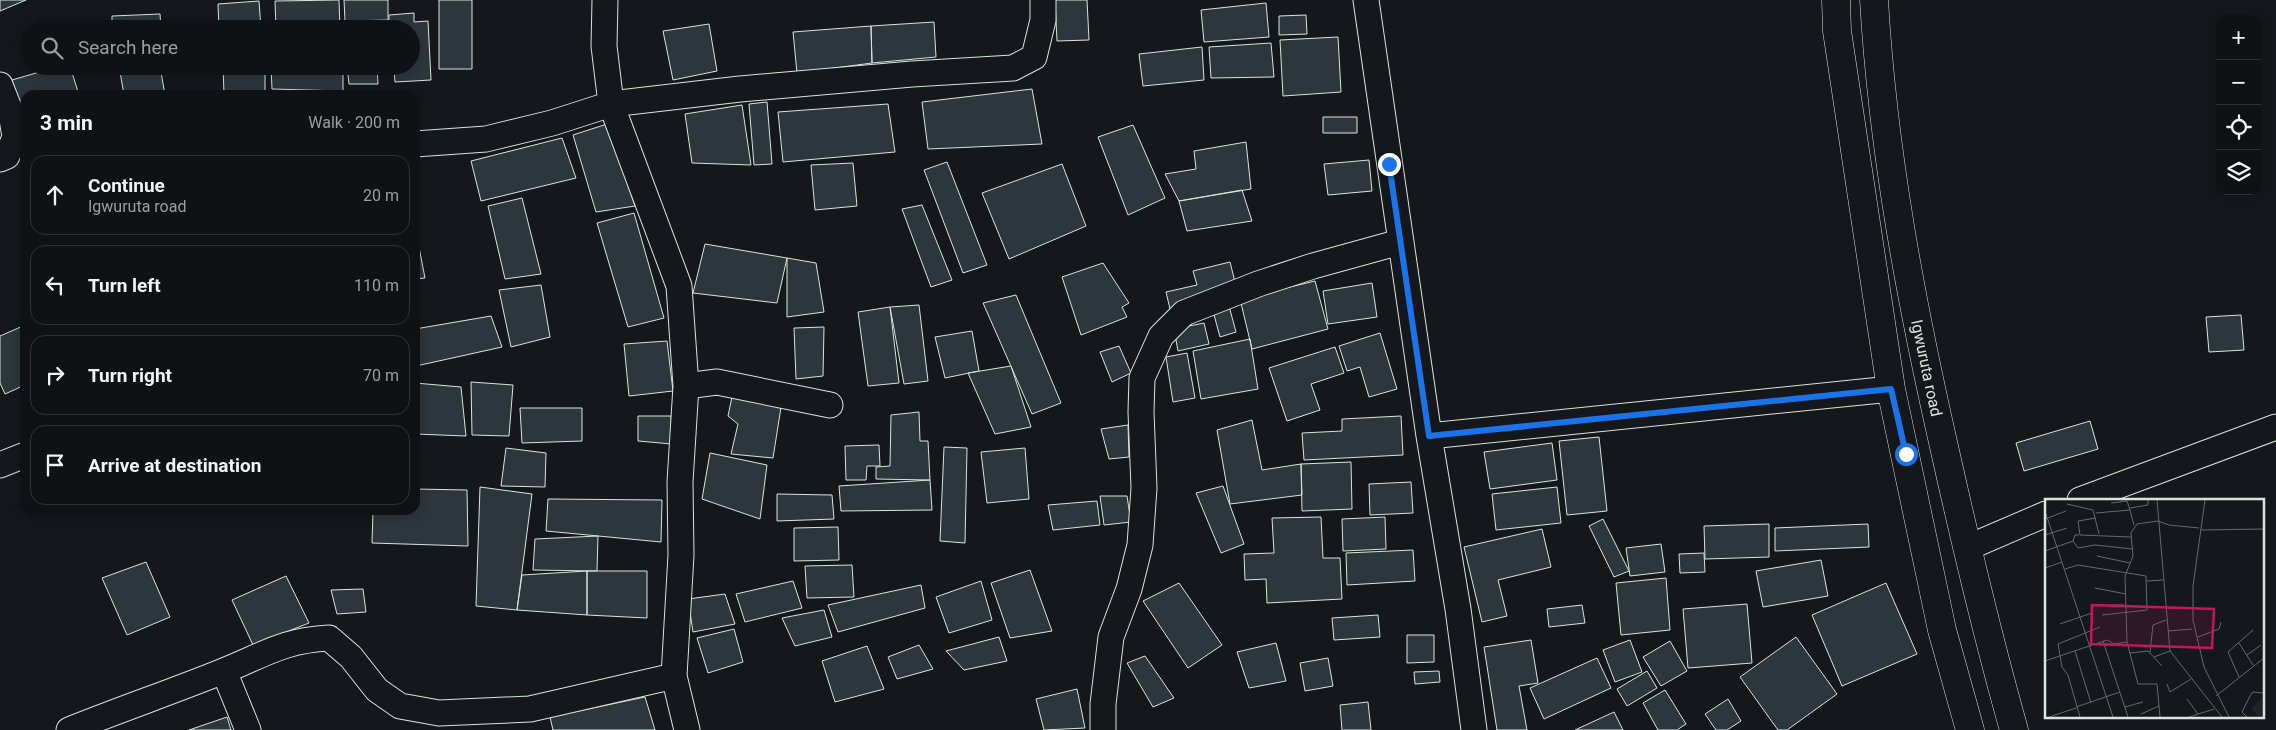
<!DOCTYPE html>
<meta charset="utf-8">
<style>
body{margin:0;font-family:Roboto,sans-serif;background:#1d2022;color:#f1f3f6}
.controls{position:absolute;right:15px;top:15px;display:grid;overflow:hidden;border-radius:10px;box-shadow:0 2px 12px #0003}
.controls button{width:45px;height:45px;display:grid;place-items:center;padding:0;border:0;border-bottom:1px solid #2f3234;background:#0f1215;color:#f1f3f6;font:25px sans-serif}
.stop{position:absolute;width:15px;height:15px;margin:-11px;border:4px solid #1a73e8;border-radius:50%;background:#fff}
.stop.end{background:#1a73e8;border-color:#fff;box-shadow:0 1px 5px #0008}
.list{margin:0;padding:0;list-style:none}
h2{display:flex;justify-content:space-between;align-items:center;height:65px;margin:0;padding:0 20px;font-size:21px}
h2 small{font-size:16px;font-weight:400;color:#9b9ea0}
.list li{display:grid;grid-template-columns:32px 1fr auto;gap:15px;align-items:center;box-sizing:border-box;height:80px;margin:0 10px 10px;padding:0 10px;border:1px solid #2f3234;border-radius:15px}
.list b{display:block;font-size:19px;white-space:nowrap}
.list p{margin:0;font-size:16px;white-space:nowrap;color:#9b9ea0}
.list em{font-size:16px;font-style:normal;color:#9b9ea0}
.icon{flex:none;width:28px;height:28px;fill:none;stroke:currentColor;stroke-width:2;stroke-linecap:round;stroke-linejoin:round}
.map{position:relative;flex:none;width:2276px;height:730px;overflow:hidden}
.search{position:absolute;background:#0f1215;box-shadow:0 2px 12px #0003;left:20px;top:20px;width:400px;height:55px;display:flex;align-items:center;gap:12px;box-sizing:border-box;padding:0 18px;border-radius:28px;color:#9b9ea0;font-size:19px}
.panel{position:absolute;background:#0f1215;box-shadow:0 2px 12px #0003;left:20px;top:90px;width:400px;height:425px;border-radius:15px}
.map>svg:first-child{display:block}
.building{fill:#2c363c;stroke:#d8e6dc}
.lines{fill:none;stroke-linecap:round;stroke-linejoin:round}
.street-casing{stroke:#d8e6dc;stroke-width:27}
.secondary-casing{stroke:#d8e6dc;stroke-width:29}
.street{stroke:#14181c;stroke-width:25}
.secondary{stroke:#14181c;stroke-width:28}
.route{stroke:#1a73e8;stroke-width:6}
.labels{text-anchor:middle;stroke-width:4;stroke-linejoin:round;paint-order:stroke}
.street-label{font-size:16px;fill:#d8e6dc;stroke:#14181c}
.inset-road{fill:none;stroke:#626a69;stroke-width:1}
.view{fill:#c2185b;fill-opacity:0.15;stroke:#c2185b;stroke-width:2.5}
.inset-edge{fill:none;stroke:#d8e6dc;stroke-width:2.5}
</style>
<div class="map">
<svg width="2276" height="730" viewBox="0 0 2276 730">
<rect width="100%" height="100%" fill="#14181c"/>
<path class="building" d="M0 0H26L0 11Z
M339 0 340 29H276L275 1Z
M344 0H388V20L345 21Z
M439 0H472V69H439Z
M1055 0H1087L1089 40 1057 41Z
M259 1 261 29H219L218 4Z
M1266 3 1269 37 1204 42 1201 10Z
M414 13V22L428 21 431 80 395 82 394 71 381 72 380 66H411V29H378V23L389 22V15Z
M160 14 161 29H112V16Z
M1306 15 1307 34 1279 35V16Z
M934 22 936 57 872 63 871 26Z
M709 24 717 71 673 80 663 31Z
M871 26 872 63 797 73 793 32Z
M1338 37 1341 92 1283 96 1280 40Z
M1271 43 1274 77 1211 78 1209 47Z
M1202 47 1204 80 1143 86 1139 54Z
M60 66H70L79 95H25V124L12 80Z
M119 66H160L165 95H124Z
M223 66H265V92L224 94Z
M271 66H343V91L272 89Z
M347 66H377L378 84H349Z
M1032 89 1042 144 928 149 922 102Z
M767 102 772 164 754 165 749 104Z
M888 104 895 152 783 162 778 112Z
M742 105 751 165 692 163 685 114Z
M1323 117H1357V133H1323Z
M607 124 635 206 596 212 573 135Z
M1133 125 1165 198 1128 215 1098 137Z
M562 138 576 178 481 201 471 161Z
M1246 142 1251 189 1179 201 1165 174 1196 169 1194 151Z
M1369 160 1372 191 1328 195 1324 164Z
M947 162 987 265 963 273 924 170Z
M853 163 857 206 815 210 811 165Z
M1062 164 1086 226 1009 259 982 193Z
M1242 190 1252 221 1187 231 1179 201Z
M522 198 541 274 505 279 488 206Z
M922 205 952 280 931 287 902 209Z
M634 213 664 318 628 327 597 223Z
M415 242H418L425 278 415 279Z
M705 244 787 258 777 303 693 293Z
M787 258 816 263 824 312 787 317Z
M1230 262 1236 286 1199 302 1170 309 1166 292 1197 285 1193 271Z
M1103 263 1129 303 1122 307 1127 317 1081 335 1062 277Z
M1315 281 1328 329 1252 349 1240 299Z
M1372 283 1377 317 1328 324 1323 291Z
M541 285 550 337 511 347 499 290Z
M1016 295 1061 403 1032 414 983 303Z
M919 305 928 381 904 384 890 307Z
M1229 306 1236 332 1220 337 1213 311Z
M890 307 899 383 868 386 858 312Z
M2241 315 2244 350 2209 352 2206 317Z
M491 316 502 347 416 366 415 329Z
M1204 323 1209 344 1178 351 1174 329Z
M23 326 25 330V385L5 394 0 383V336Z
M824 327 823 376 796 379 794 328Z
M972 331 979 371 945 378 935 337Z
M1380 333 1397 389 1369 397 1360 367 1347 371 1339 346Z
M1250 339 1258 389 1201 399 1193 351Z
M667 341 673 391 629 396 624 344Z
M1119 346 1131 373 1112 382 1100 352Z
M1335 347 1344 373 1311 384 1320 410 1287 421 1269 368Z
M1187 353 1195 398 1173 402 1166 357Z
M1011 366 1031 427 995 434 968 373Z
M471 382 513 385 509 436 472 435Z
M415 383 461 387 466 436 415 434Z
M733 392 782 401 773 458 731 454 738 424 728 416Z
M520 408H582V441L522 443Z
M919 412 920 441H928L930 480 876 479V467L890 466 891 415Z
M638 416H671L672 444 638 441Z
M1401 416 1403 455 1304 460 1302 433 1342 431V419Z
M1252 420 1262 470 1301 464 1302 495 1230 504 1217 430Z
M2090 421 2098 449 2024 471 2016 443Z
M1128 425 1129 457 1109 459 1101 429Z
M1599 437 1607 511 1567 515 1559 441Z
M1552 443 1557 480 1490 489 1484 452Z
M879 445 880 466H867L866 480H846L845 446Z
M944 447 967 448 965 543 940 541Z
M506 448 546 453 545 487 501 486Z
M1025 448 1029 499 987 503 981 452Z
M710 453 767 465 760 519 702 499Z
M1351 462 1352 509 1302 511 1301 464Z
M930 480 932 510 841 511 839 486Z
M1411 482 1413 513 1370 515 1369 484Z
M1223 486 1244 544 1221 553 1196 493Z
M480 487 532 494 517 610 476 606Z
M1557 487 1561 523 1496 530 1492 494Z
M415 489 467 490 468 546 372 543 373 510H415Z
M777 494 832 495 834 519 777 521Z
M1100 496H1127L1131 522 1104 525Z
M548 499 662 500 661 542 546 531Z
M1097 501 1100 525 1053 530 1048 505Z
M1321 517 1323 558H1340L1342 599 1267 603 1266 579 1245 580 1244 554 1274 553 1272 518Z
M1385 517 1386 549 1343 551 1342 519Z
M1603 519 1629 571 1614 577 1589 526Z
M1769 524V557L1705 559 1704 526Z
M1868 524 1869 547 1775 551V528Z
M838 527 839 560 794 561V528Z
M1542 529 1551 567 1498 580 1507 616 1482 622 1464 547Z
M598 536 597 571 533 570 535 539Z
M1661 544 1665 572 1630 576 1626 548Z
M1413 550 1415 581 1347 585 1346 553Z
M1704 553 1705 572 1680 573 1679 554Z
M1821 560 1828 596 1763 607 1756 571Z
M146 562 170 617 127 635 102 578Z
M852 565 854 597 807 598 805 566Z
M1030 570 1052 631 1010 638 991 583Z
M587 571V615L517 610 522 575Z
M587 571H647V618L587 615Z
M286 576 309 623 253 645 232 600Z
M1666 578 1670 630 1621 635 1616 583Z
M793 581 802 608 745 622 736 594Z
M981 581 992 620 949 633 936 597Z
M1179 583 1222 645 1188 668 1143 601Z
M1886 583 1917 654 1842 686 1812 615Z
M921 585 925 608 838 632 828 605Z
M363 589 366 612 337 614 331 590Z
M725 594 735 624 693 632 688 599Z
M1747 604 1752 663 1688 668 1683 609Z
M1582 605 1585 623 1549 627 1547 609Z
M824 610 832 637 795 646 782 618Z
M1378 615 1380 637 1334 640 1332 618Z
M734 629 743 662 708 673 697 638Z
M1407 635H1434V662L1407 663Z
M999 637 1007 661 964 670 946 651Z
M1796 637 1837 694 1787 730H1778L1740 677Z
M1531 640 1538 683 1519 686 1527 730H1497L1484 647Z
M1630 640 1642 672 1615 682 1603 650Z
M1670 641 1687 671 1661 686 1643 657Z
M1276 643 1286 681 1249 688 1237 652Z
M919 645 933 669 897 679 888 657Z
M867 646 884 689 835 702 822 661Z
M1145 656 1174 698 1153 707 1127 663Z
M1328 658 1333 686 1305 691 1300 663Z
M1597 658 1611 688 1544 719 1530 688Z
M1439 671 1440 682 1415 684 1414 672Z
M1647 671 1657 688 1627 706 1617 689Z
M1077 689 1085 728 1044 730 1036 699Z
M1665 690 1686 724 1677 730H1658L1643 703Z
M645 697 655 730H553L550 717Z
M1728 699 1741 721 1727 730H1716L1705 714Z
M1368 702 1371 730H1342L1340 705Z
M1614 712 1623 730H1575Z
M227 717 231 730H189Z"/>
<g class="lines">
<g class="street-casing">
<path id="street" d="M605 0 604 46 611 104 679 286 686 386 680 482 681 555 674 676 687 730
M1366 0 1429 436 1458 609 1474 730
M0 85 11 113 15 137 7 156 0 159
M415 144 486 139 552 123 611 104 740 89 912 74 1013 68 1034 57 1043 20V0
M686 386 717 382 830 405
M1429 436 1891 389
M0 465 25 455
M2080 500 2276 427
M1967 548 2046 514
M224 671 248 730
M69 730C119 710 171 692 221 672 262 656 283 640 329 638L351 657 377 690 400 706 439 713 530 709 674 676
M1103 730V704L1111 637 1129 589 1140 545 1144 488 1141 412 1142 378 1161 336 1184 313 1258 284 1313 266 1400 242"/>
</g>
<g class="secondary-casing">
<path id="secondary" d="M1836 0 1837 31 1891 389 1942 630 1970 730
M1874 0C1883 153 1911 302 1945 451 1966 545 1988 638 2014 730"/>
</g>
<use href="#street" class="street"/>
<use href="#secondary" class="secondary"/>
</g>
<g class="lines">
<path class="route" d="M1389 164 1429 436 1891 389 1906 454"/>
</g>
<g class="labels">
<g class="street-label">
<text transform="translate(1927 368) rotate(78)" y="6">Igwuruta road</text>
</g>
</g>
<g transform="translate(2045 499)">
<rect width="219" height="219" fill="#14181c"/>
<path d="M217 198 219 218H214L206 210Z" fill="#202428"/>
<path class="inset-road" d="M112 1 125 152 177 218M160 1 148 87V121L159 168 184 218M66 4 82 2 85 11M22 5 48 11 54 35M85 9 103 6V1M0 12 68 218M51 14 85 11 89 26M51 19 33 22 35 36 86 38M0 20 21 12M156 31 219 30M0 36 22 29M28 42 33 49 50 46 87 50M0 52 28 42 30 36H34M52 57 85 64M0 69 17 63M20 70 33 66 101 77 102 111 57 116M102 82 118 81M50 89 81 95M50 106H79M15 125 47 114 46 108M123 132 147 130M153 138 174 130 176 123M58 142 83 218M194 144 208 166M30 152 46 204M105 153 108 126 121 121M85 154 103 152 117 167M202 156 216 146M109 158 125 152M0 162 62 141 69 145 82 143M194 178 183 153 208 131M122 185 125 193 146 180M171 197 219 159M142 200 153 215M31 208 75 193M80 208 98 203M96 215 114 207M4 218 31 209M35 218 23 176 17 168 13 145 55 128M115 218 112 185H93L82 143 80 77 88 57 86 34 92 25 113 22 124 26 154 29M144 218 169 210M202 218 197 213 205 197 208 193 219 194"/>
<path class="view" d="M47 106 169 110 167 149 46 145Z"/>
<rect width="219" height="219" class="inset-edge"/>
</g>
</svg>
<div class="controls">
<button>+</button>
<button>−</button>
<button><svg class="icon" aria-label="locate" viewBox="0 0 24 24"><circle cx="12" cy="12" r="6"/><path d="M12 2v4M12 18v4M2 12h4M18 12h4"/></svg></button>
<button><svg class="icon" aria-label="layers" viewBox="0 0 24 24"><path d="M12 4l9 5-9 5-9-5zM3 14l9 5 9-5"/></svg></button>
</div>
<div class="stop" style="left:1906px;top:454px"></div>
<div class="stop end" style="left:1389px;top:164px"></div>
<div class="search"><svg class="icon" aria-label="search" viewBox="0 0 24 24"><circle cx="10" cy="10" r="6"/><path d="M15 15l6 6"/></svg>Search here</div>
<section class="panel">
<h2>3 min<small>Walk · 200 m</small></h2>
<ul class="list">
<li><svg class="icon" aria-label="ahead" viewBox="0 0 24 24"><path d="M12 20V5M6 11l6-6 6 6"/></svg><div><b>Continue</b><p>Igwuruta road</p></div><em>20 m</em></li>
<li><svg class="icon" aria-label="left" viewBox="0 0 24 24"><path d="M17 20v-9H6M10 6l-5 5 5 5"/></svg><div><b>Turn left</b></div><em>110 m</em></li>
<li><svg class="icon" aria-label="right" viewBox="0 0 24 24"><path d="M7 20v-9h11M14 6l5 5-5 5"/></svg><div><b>Turn right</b></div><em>70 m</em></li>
<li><svg class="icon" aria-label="arrive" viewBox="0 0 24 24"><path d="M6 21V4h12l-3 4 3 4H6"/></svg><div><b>Arrive at destination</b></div></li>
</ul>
</section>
</div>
